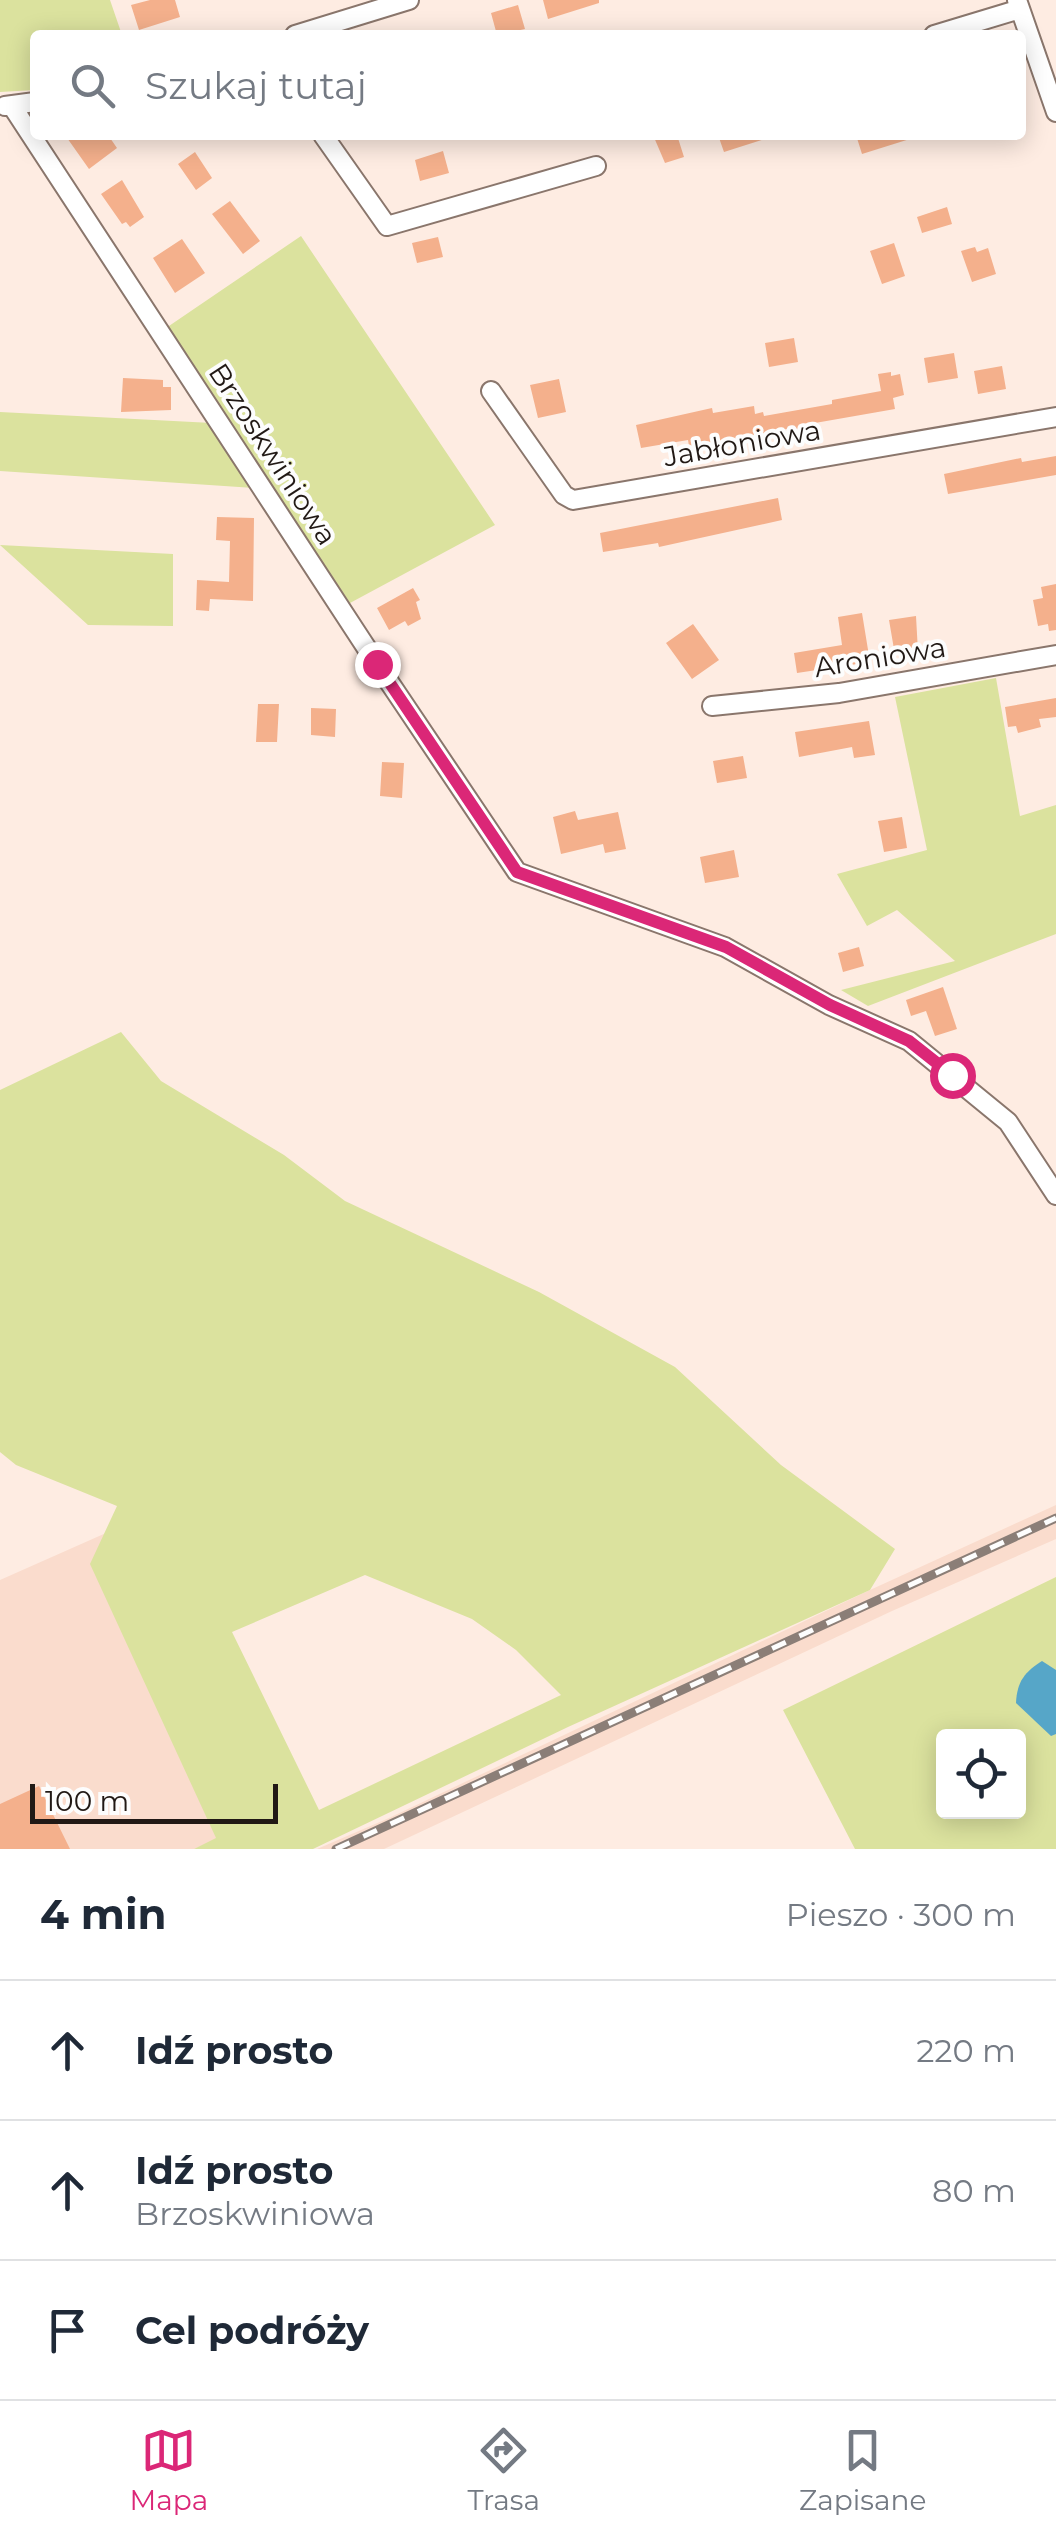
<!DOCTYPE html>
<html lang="pl">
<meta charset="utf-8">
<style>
body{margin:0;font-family:Montserrat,sans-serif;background:#f2f2f3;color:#1f2937}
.controls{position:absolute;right:30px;bottom:30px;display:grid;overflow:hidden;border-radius:10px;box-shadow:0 5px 25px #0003}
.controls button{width:90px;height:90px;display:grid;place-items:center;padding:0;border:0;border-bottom:2px solid #e0e1e3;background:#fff;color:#1f2937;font:50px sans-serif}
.scale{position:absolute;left:30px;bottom:25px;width:248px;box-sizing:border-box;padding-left:10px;border:5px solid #211915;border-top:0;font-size:28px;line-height:35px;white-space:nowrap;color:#211915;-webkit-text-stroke:8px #fdfdfd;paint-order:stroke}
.stop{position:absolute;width:30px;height:30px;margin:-22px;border:8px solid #db2777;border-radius:50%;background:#fff}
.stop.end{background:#db2777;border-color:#fff;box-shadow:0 2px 10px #0008}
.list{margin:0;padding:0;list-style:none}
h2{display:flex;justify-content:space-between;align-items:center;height:130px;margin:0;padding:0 40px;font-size:42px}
h2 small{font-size:32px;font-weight:400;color:#747a83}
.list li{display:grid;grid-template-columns:65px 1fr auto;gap:30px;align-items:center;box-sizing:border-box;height:140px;padding:0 40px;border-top:2px solid #e0e1e3}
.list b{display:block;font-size:38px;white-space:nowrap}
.list p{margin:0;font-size:32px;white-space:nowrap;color:#747a83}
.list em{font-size:32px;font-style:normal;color:#747a83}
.icon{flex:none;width:55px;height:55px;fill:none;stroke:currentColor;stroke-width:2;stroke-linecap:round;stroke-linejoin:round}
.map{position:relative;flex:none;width:1056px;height:1849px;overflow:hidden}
.search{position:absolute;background:#fff;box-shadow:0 5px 25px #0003;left:30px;right:30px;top:30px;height:110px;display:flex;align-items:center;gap:25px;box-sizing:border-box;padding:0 35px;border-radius:10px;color:#747a83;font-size:38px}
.sheet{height:550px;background:#fff}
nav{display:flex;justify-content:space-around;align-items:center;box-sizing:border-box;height:140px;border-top:2px solid #e0e1e3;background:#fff;font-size:28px;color:#747a83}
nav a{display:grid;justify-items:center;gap:5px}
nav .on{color:#db2777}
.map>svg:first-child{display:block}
.built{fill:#fadccd}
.green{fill:#dbe29e;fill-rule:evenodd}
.water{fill:#56a6c8}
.building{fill:#f4b08c}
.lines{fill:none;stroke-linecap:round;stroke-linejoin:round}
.minor-casing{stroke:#8a766c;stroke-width:22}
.minor{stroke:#fff;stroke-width:18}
.rail-casing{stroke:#8b7e77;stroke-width:9}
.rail{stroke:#fdfdfd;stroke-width:5;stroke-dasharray:15;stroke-linecap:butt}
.route{stroke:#db2777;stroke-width:12}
.labels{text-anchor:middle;stroke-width:8;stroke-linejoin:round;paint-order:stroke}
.street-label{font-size:28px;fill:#211915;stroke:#fdfdfd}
</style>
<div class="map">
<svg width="1056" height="1849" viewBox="0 0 1056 1849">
<rect width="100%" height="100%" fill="#feece2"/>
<path class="built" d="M1056 1505V1539L892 1611 384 1849H317L389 1818 870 1590Z
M106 1533 91 1564 217 1839 194 1849H0V1580Z"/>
<path class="green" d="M0 0H110L122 35H35V90L0 92Z
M301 236 495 525 350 603 166 328Z
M0 412 212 423 254 488 0 471Z
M0 545 173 554V626L88 625Z
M996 678 1020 816 1056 805V934L868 1006 841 990 955 961 897 910 867 926 837 874 927 850 895 697Z
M121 1032 161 1081 284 1155 345 1201 539 1292 675 1367 781 1465 895 1549 870 1590 568 1727 313 1849H194L216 1838 90 1564 117 1506 16 1465 0 1452V1090ZM365 1575 472 1619 516 1650 561 1695 319 1810 232 1632Z
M1056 1577V1849H855L783 1710ZM944 1736H1018V1812H944Z"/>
<path class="water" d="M1042 1661 1056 1670V1734L1051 1736 1016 1703C1017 1681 1025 1672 1042 1661Z"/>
<path class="building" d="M150 0H175L180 17 139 30 131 5Z
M543 0H599V3L548 19Z
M518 5 525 29 497 35 491 13Z
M65 135H108L117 148 89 169Z
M653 135H677L684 157 665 163Z
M718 135H768V138L724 152Z
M856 135H913V138L862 154Z
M443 151 449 173 420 181 415 160Z
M195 152 212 178 196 190 178 164Z
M122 180 144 217 130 227 126 222 122 224 101 194Z
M230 201 260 241 243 254 212 214Z
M947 207 952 224 922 233 917 217Z
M438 237 443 257 417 263 412 243Z
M182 239 205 273 175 293 153 258Z
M894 243 905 276 882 284 870 251Z
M975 247 977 252 988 248 996 274 972 282 961 251Z
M794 338 798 362 769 367 765 343Z
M954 353 958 378 928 383 924 358Z
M1002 366 1006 389 978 394 974 371Z
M891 372V376L900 374 904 395 893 398 895 409 815 423 817 429 788 435 787 429 739 439 689 446 688 440 641 448 636 425 712 408 713 413 754 406 755 414 763 412 764 416 832 404V400L881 391 878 374Z
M123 378 163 380V387H171V410L121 412Z
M559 379 566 412 538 418 530 385Z
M1056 456V475L948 494 944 474 1021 458 1022 462Z
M778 498 782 520 659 547 658 543 603 552 600 533Z
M217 517 254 518 253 601 210 599 209 611 196 610 197 580 229 582 230 541 216 540Z
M1056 584V630L1049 631 1048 624 1038 626 1033 600 1043 598 1041 587Z
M413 588 420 600 416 602 421 619 408 626 405 621 389 630 377 608Z
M862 613 870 662 797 673 794 653 842 645 838 617Z
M916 616 918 652 895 655 889 620Z
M693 624 719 660 692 679 666 643Z
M1056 698V717L1039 719 1041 727 1018 733 1016 726 1008 727 1005 707Z
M258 704H279L277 742H256Z
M311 708 336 709 335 737 311 735Z
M869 721 875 755 854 758 852 747 799 757 795 732Z
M743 756 747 778 717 783 713 761Z
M382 762 404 763 402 798 380 796Z
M575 811 578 820 618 812 626 849 605 853 603 844 561 854 553 817Z
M902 817 907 848 884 852 878 821Z
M734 850 739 877 705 883 700 857Z
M859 947 864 966 843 972 838 953Z
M943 987 957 1029 935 1036 926 1011 911 1016 906 1000Z
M39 1786 70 1849H0V1804Z"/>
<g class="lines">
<g class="minor-casing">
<path id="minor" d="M1017 0 1056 112
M295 35 409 0
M934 35 1020 9
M5 106 35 102
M12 106 377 664 517 872 725 947 829 1005 909 1041 1008 1122 1056 1195
M323 135 387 226 596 166
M491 391 564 495 573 500 1056 417
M712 706 839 693 1056 655"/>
</g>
<use href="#minor" class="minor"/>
<g class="rail-casing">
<path id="rail" d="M336 1849 1056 1518"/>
</g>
<use href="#rail" class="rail"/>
</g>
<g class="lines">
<path class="route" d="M377 664 517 872 726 947 830 1005 909 1041 952 1075"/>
</g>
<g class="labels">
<g class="street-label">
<text transform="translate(742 443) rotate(-10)" y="10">Jabłoniowa</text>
<text transform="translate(273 454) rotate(57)" y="10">Brzoskwiniowa</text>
<text transform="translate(880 657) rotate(-9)" y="10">Aroniowa</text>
</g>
</g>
</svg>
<div class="controls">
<button><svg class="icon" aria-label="locate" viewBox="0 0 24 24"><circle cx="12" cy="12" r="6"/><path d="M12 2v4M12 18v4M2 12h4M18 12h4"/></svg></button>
</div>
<div class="scale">100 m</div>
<div class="stop" style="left:952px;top:1075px"></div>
<div class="stop end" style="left:377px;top:664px"></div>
<div class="search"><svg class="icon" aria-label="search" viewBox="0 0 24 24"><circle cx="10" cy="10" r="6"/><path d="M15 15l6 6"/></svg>Szukaj tutaj</div>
</div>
<section class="sheet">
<h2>4 min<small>Pieszo · 300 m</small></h2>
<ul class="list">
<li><svg class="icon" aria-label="ahead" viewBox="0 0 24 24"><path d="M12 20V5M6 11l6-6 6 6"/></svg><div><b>Idź prosto</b></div><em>220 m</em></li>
<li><svg class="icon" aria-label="ahead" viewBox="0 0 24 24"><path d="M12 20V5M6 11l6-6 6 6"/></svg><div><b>Idź prosto</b><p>Brzoskwiniowa</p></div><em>80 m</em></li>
<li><svg class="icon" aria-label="arrive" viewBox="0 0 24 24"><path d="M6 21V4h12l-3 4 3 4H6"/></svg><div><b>Cel podróży</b></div></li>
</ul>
</section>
<nav>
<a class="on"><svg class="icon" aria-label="map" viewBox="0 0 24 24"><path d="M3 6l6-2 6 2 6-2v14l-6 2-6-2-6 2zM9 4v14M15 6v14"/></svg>Mapa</a>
<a><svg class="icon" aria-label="directions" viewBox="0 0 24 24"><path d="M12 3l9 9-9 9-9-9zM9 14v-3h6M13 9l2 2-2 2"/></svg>Trasa</a>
<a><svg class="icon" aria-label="saved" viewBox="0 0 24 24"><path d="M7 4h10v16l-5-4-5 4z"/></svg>Zapisane</a>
</nav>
